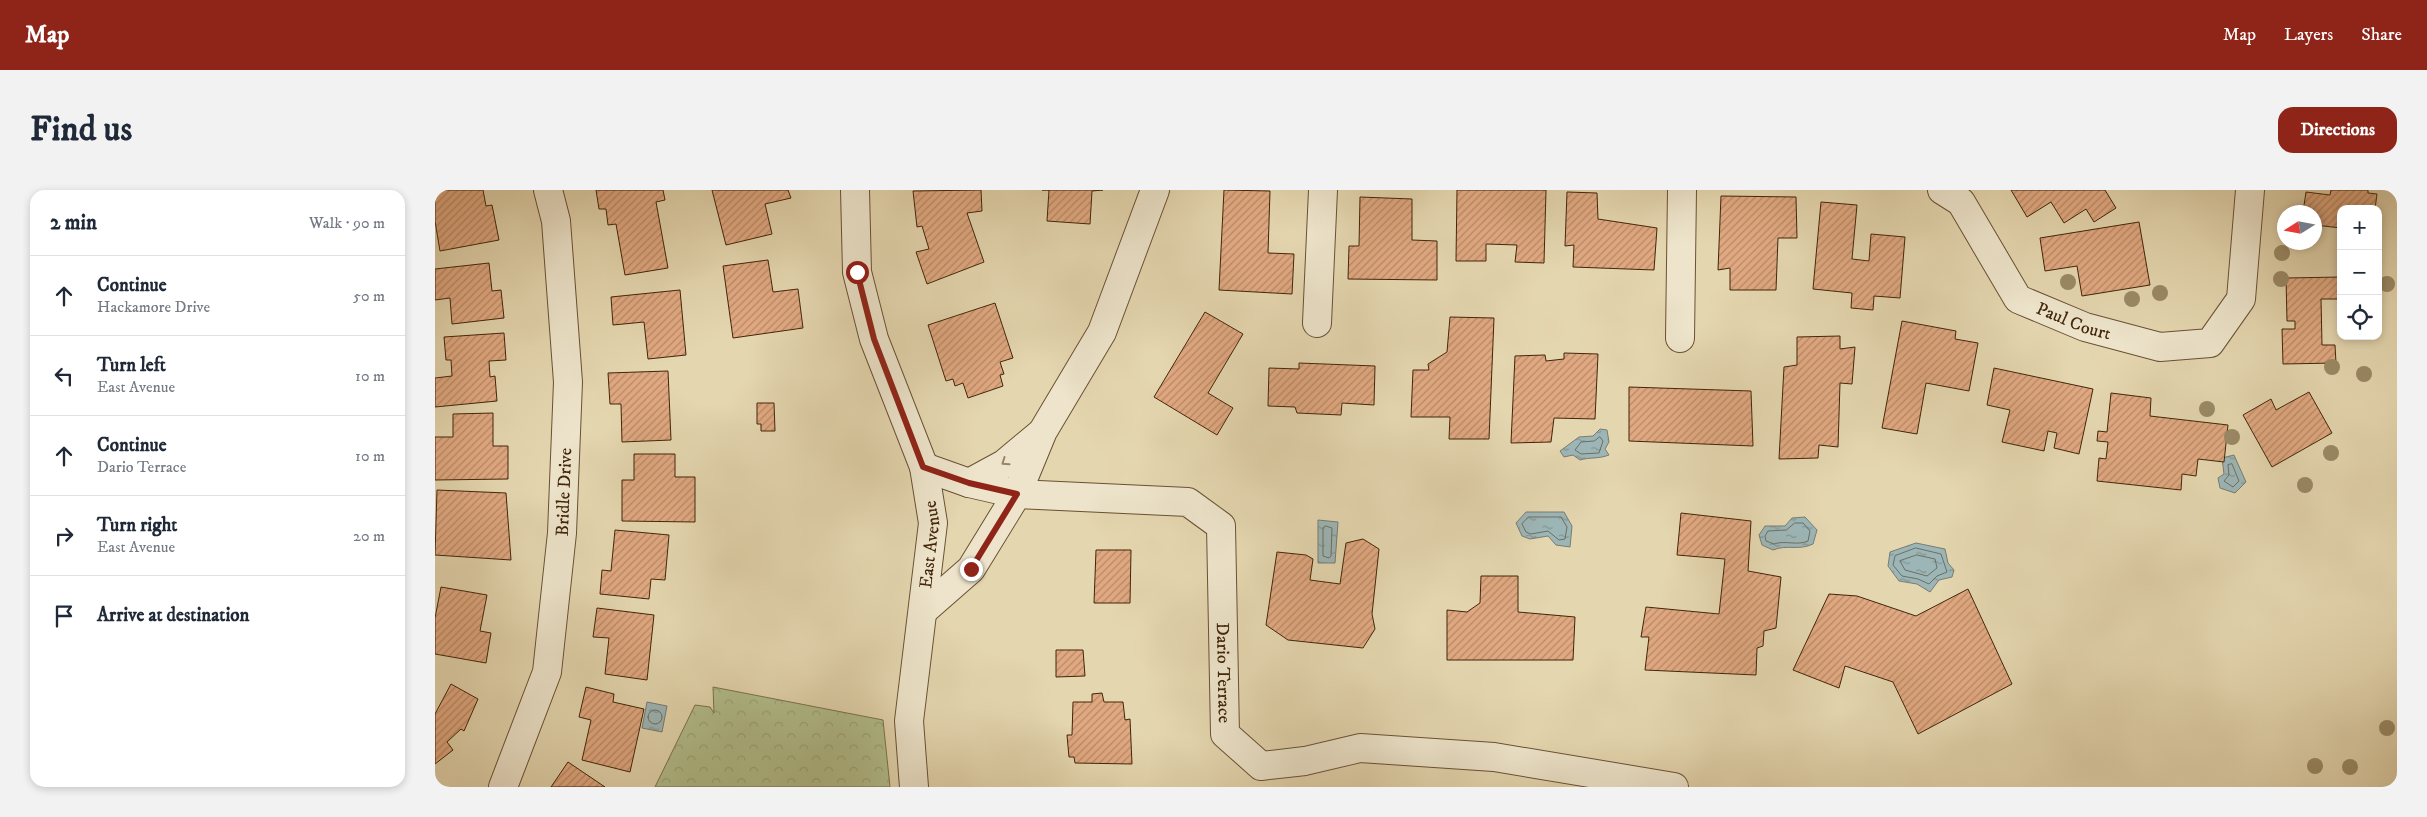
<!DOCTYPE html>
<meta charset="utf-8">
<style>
body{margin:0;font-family:"IM FELL DW Pica",serif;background:#f2f2f3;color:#1f2937}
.controls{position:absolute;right:15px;top:15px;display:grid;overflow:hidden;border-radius:10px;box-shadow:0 2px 8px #0003}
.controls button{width:45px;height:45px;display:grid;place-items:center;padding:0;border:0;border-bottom:1px solid #e0e1e3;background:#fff;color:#1f2937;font:25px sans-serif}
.compass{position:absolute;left:1842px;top:15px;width:45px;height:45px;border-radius:50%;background:#fff;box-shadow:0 2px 8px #0003;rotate:259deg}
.stop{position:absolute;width:15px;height:15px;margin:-11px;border:4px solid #8f2418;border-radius:50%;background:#fff}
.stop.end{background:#8f2418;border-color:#fff;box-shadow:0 1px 5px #0008}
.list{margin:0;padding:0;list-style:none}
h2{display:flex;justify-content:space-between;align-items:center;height:65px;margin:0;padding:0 20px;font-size:21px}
h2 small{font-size:16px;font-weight:400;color:#747a83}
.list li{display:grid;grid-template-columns:32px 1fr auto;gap:15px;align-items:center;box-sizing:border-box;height:80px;padding:0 20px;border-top:1px solid #e0e1e3}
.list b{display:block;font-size:19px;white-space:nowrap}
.list p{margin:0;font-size:16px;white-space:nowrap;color:#747a83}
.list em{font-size:16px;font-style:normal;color:#747a83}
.icon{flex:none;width:28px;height:28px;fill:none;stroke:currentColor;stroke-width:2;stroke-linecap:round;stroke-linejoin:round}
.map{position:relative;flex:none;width:1962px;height:597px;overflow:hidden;border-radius:15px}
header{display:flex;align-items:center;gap:30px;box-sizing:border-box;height:70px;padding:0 25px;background:#8f2418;color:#fff}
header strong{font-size:24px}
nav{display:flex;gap:28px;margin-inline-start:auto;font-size:18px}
.intro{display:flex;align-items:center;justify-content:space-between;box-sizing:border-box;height:120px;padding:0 30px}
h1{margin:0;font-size:35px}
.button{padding:12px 22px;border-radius:15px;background:#8f2418;color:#fff;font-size:18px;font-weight:700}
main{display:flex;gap:30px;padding:0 30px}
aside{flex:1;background:#fff;border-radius:15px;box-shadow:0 2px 8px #0003}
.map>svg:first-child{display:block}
.forest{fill:url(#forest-crowns);stroke:#7a724b}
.water{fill:url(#water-ripples);stroke:#787c72}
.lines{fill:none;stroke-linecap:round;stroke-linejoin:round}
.shore{stroke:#6f6e60;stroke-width:1}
.building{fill:url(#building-hatch);stroke:#42250a}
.minor-casing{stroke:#6a5133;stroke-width:30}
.tertiary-casing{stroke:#6a5133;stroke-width:30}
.minor{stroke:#ede4cb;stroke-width:28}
.tertiary{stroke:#ede4cb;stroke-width:28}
.tree{fill:#9a8a66}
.oneway{stroke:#98846a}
.route{stroke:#8f2418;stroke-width:6}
.labels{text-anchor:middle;stroke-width:4.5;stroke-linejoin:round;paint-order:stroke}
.street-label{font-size:18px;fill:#42250a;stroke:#ede4cb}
</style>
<header>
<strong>Map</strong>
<nav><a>Map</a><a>Layers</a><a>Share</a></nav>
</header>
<div class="intro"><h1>Find us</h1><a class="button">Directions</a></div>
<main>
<aside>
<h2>2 min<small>Walk · 90 m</small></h2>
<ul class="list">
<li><svg class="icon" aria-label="ahead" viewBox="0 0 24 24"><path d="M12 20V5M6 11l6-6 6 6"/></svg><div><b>Continue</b><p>Hackamore Drive</p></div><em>50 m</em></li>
<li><svg class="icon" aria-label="left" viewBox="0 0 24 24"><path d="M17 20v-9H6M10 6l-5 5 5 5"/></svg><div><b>Turn left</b><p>East Avenue</p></div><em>10 m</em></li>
<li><svg class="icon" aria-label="ahead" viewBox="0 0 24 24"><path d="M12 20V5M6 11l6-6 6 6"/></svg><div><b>Continue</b><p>Dario Terrace</p></div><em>10 m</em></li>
<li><svg class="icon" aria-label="right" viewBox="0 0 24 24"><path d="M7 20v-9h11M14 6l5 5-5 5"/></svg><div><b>Turn right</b><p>East Avenue</p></div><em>20 m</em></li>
<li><svg class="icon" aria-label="arrive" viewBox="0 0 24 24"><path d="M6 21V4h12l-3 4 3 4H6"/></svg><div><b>Arrive at destination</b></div></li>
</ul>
</aside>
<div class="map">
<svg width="1962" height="597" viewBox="0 0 1962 597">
<defs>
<pattern id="forest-crowns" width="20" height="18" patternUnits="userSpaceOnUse" patternTransform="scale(1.25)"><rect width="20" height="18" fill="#b2be8c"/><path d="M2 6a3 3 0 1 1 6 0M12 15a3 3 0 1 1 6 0" fill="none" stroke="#9aa377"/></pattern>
<pattern id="water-ripples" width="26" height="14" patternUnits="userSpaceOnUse" patternTransform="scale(1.25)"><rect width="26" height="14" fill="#9cb6b7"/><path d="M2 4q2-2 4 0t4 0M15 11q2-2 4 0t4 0" fill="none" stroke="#819493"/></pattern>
<pattern id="building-hatch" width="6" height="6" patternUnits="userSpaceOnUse" patternTransform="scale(1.25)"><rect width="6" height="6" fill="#e1a981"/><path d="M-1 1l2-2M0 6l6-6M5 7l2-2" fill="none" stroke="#b88968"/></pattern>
</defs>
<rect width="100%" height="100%" fill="#e4d6af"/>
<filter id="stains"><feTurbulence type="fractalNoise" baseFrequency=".004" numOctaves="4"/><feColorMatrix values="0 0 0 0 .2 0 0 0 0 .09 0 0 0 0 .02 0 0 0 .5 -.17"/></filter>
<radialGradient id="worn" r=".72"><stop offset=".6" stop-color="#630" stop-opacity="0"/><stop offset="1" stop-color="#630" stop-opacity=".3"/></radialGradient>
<path class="forest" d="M278 497 448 530 455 597H220L260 515 275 517 279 523Z"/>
<path class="water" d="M1165 239 1172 240 1174 252 1170 259 1174 265C1164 269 1155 267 1145 270L1138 265 1129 267 1125 261 1144 247 1158 246Z
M1799 265 1811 292 1800 303 1785 298 1783 288 1789 284 1787 268Z
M1091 322H1129L1137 336 1135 357 1121 355 1113 346 1095 349 1087 346 1081 333Z
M1370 327 1382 340 1378 354C1363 361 1353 354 1338 360L1327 355 1324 345 1330 336H1350L1357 328Z
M883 330 903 332 900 373H883Z
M1481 353 1510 359 1513 373 1519 380 1517 387 1504 390 1495 402 1482 394 1464 391 1453 376 1455 362Z
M212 512 232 516 227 542 207 538Z"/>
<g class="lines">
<path class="shore" d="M1165 247 1168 251 1164 263 1146 264 1140 260 1146 252 1159 251Z
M1797 274 1804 291 1798 297 1789 291 1794 285 1793 275Z
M1094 327H1126L1132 337 1130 349 1124 350 1113 341 1096 344 1091 342 1087 334Z
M1360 333H1368L1375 341 1373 351C1362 356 1350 350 1339 354L1331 351 1330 346 1333 341 1351 340Z
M891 336 897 338 896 366 894 368 888 366V338Z
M1481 358 1506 364 1512 382 1502 386 1494 394 1483 389 1467 386 1458 375 1460 366Z
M1482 365 1500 369 1502 378 1492 386 1470 380 1465 371Z
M213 527a7 7 0 1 1 14 0a7 7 0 1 1-14 0Z"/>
</g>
<path class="building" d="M0 0H48L51 16 57 15 64 50 5 61 0 31Z
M161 0H228L230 10 221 12 233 78 190 85 181 34 173 35 171 19H164Z
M277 0H353L356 8 330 14 337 44 291 55Z
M546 0 547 21 532 23 549 72 492 94 481 62 494 59 487 36 482 37 478 1Z
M607 0H668L657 1 655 34 612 31 614 0Z
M789 0 835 1 833 63 859 64 857 104 784 100Z
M1022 0H1111L1109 73 1080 72 1082 55 1051 54V71H1021Z
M1576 0H1670L1681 18 1659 32 1651 19 1629 33 1616 12 1592 27Z
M1896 0H1933V3L1942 4 1940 19H1906V38L1880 35V22H1868L1871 2 1895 5Z
M1132 2 1162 3 1163 29 1222 38 1219 80 1138 77 1139 55 1130 56Z
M1286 6 1361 7 1362 48H1343L1341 100H1295V78L1283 80Z
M925 7 977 9V50L1002 51V90L913 89 914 56H924Z
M1386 12 1422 15 1417 69 1434 71 1436 44 1470 47 1465 108 1439 106 1438 120 1416 118 1417 103 1378 99Z
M1704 32 1715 95 1647 106 1642 76 1610 81 1605 48Z
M333 70 338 102 363 99 368 138 298 148 288 76Z
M54 73 57 101 66 100 69 128 17 134 15 108 0 110V79Z
M1906 87V109H1886L1887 155H1900L1901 173 1848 174 1847 139H1860V131H1852L1851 88Z
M245 100 251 165 213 169 209 132 178 135 176 107Z
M560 113 578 168 565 172 569 184 565 185 568 196 533 208 528 193 520 196 518 189 511 191 493 135Z
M770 122 808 144 773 203 798 218 782 245 719 207Z
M1015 127 1059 128 1054 249H1014L1015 227H976L978 180H994L993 174 1012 162Z
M1467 131 1521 141 1520 149 1543 153 1534 201 1491 193 1482 244 1447 238Z
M69 143 71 170 54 171 55 187 60 186 62 211 0 217V188L17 186 16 170H11L9 147Z
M1405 146V159L1420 157 1417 194 1405 193 1403 257 1384 255 1383 268 1344 269 1349 177 1362 175V147Z
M1129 163 1163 164 1160 229 1119 228 1116 252 1076 253 1080 166 1110 165 1111 171 1129 169Z
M864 173 940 176 939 215 907 213 906 225 862 223 860 217 833 216 834 178 864 179Z
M1559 178 1658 199 1644 264 1619 258 1622 243 1613 241 1609 261 1567 252 1575 220 1552 215Z
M233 181 236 250 187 252 186 214H175L173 183Z
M1194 197 1316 201 1318 256 1194 251Z
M1874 202 1897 243 1837 277 1808 225 1836 209 1841 220Z
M1676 203 1716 208 1715 226 1793 235 1789 272 1763 269 1761 286 1747 284 1746 300 1662 291 1664 268 1671 269 1673 252 1662 251 1663 241 1672 242Z
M322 213H339L340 241H326V234H322Z
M58 223V256H73V289L0 290V247H18V224Z
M199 264H240V287H260V332L187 331V290H199Z
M2 300 71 303 76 370 0 365Z
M1246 323 1316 331 1313 381 1346 387 1341 438 1329 441 1328 456 1322 458 1321 485 1210 480 1214 447H1206L1211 417 1284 424 1290 369 1242 365Z
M180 340 234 345 230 390 216 389 214 409 165 404 167 380 176 381Z
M928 349 944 359 937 424 940 439 928 458 853 450 831 435 842 362 871 365 878 369 875 390 905 394 911 353Z
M661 360H696L695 413H659Z
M1046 386H1083V422L1140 427 1138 470H1012V420L1032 422 1045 413Z
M6 397 52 405 45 441 56 443 51 473 0 464V428Z
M1533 399 1577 494 1483 544 1458 492 1410 476 1404 498 1358 480 1394 404 1422 406 1481 426Z
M162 418 219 425 212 490 170 484 174 448 158 447Z
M621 460H648L650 486 621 487Z
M16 494 43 509 29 541 26 539 12 552 18 560 0 574V524Z
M151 497 179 504 178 512 209 519 195 582 147 570 156 530 144 527Z
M667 503 669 512H688L690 530 695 529 697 574 640 573 639 567H634L632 545H637L638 512H657V504Z
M133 572 170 597H116Z"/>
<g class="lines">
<g class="minor-casing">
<g id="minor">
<path d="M420 0 422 82 439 149 489 277"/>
<path id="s1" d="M1507 0 1526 12 1583 109 1650 137 1725 157 1775 153 1806 109 1815 0"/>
<path d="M882 133 888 0"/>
<path d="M1245 148 1247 0"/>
<path id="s2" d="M534 293 582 304 753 312 786 336 790 544 826 576 870 571 925 558 1059 567 1239 597"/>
<path id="s3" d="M68 597 112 482 127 343 133 192 121 31 113 0"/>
</g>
</g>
<g class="tertiary-casing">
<g id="tertiary">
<path d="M488 421 536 379 582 304 608 241 667 142 720 0"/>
<path id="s4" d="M479 597 474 531 498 333 489 277 534 293 569 274 605 244"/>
</g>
</g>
<use href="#minor" class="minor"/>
<use href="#tertiary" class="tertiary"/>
</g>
<g class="tree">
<circle cx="1847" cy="63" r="8"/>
<circle cx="1846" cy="89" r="8"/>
<circle cx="1633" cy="92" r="8"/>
<circle cx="1952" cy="94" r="8"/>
<circle cx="1725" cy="103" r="8"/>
<circle cx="1697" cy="109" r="8"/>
<circle cx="1897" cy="177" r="8"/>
<circle cx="1929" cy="184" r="8"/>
<circle cx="1772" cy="219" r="8"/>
<circle cx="1797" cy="247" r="8"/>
<circle cx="1896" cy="263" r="8"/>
<circle cx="1870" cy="295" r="8"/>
<circle cx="1952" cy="538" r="8"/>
<circle cx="1880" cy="576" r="8"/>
<circle cx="1915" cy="577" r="8"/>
</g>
<defs><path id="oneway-chevron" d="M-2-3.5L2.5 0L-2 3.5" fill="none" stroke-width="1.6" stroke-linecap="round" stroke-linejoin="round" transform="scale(1.25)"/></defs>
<use class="oneway" href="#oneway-chevron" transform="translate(570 272) rotate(145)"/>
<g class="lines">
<path class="route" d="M422 82 439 149 488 277 534 293 582 304 536 379"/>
</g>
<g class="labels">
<g class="street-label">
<text dy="6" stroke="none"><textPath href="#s1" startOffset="195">Paul Court</textPath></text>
<text dy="6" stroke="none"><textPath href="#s3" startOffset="304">Bridle Drive</textPath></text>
<text dy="6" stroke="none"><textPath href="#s4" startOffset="244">East Avenue</textPath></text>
<text dy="6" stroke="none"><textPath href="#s2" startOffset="408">Dario Terrace</textPath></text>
</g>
</g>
<rect width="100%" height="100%" filter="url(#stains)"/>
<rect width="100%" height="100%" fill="url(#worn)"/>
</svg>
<div class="controls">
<button>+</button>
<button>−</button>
<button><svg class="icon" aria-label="locate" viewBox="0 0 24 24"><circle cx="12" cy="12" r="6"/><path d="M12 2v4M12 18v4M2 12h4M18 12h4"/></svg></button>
</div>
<svg class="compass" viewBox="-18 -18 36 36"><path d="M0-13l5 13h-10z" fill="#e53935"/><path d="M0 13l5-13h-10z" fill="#747a83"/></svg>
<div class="stop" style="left:422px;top:82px"></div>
<div class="stop end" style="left:536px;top:379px"></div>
</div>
</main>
